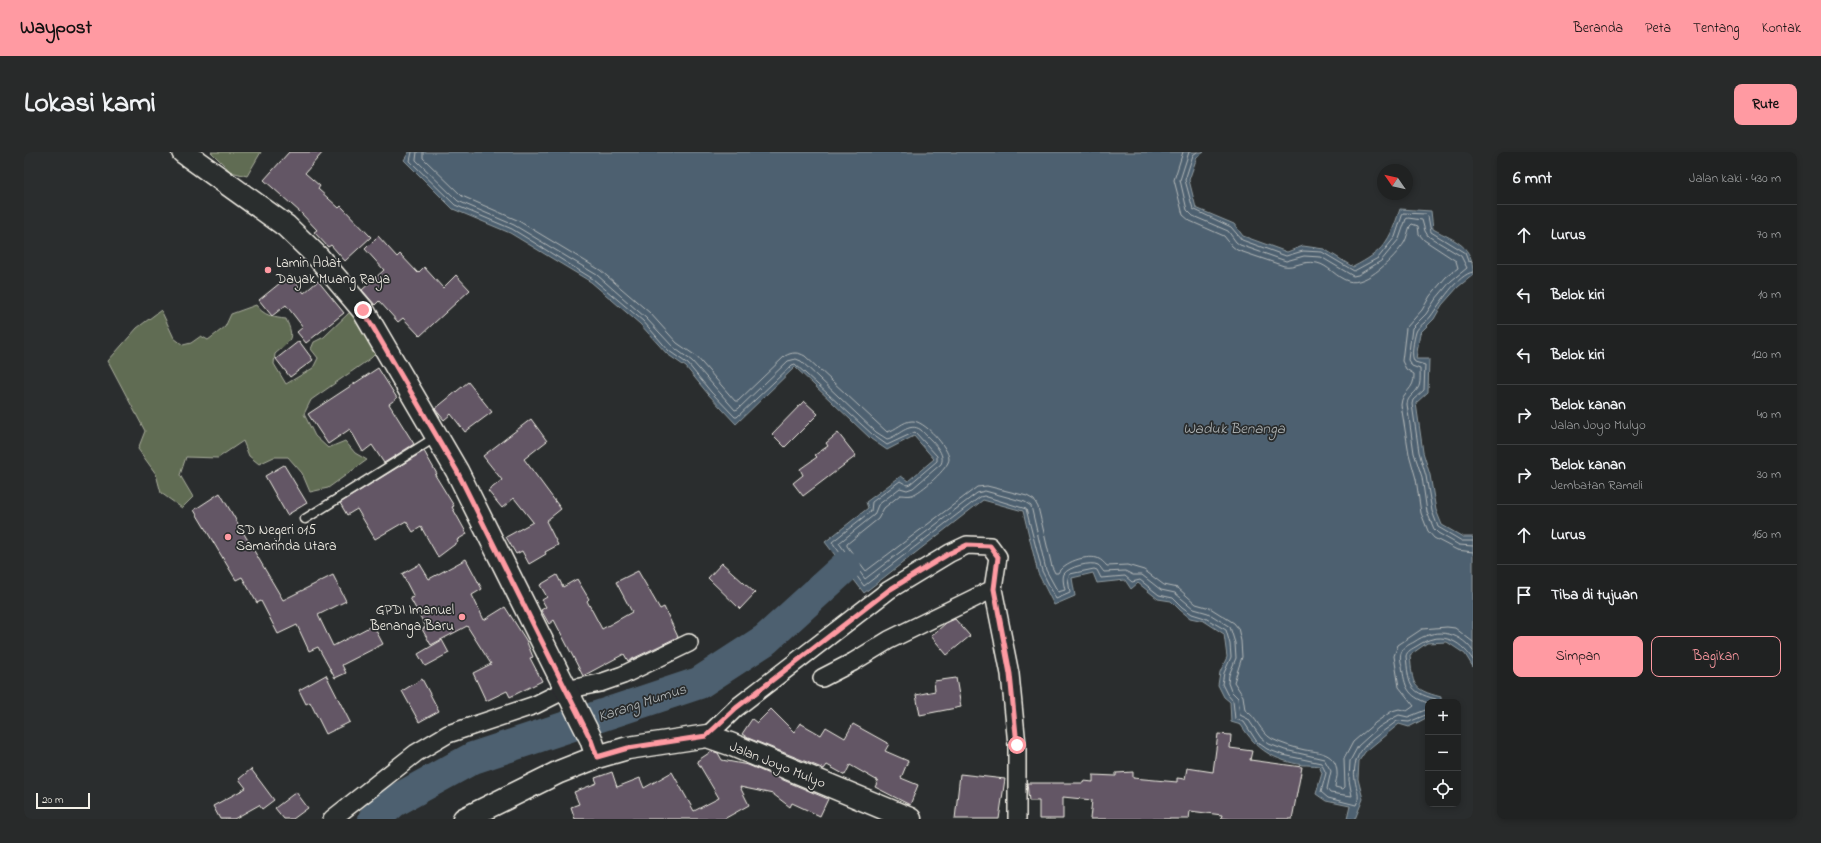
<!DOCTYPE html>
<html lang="id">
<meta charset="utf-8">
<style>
body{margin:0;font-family:"Indie Flower",sans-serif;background:#282a2a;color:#f1f3f6}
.controls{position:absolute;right:12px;bottom:12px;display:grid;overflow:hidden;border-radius:8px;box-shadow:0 2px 6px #0003}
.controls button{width:36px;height:36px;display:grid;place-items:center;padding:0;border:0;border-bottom:1px solid #3d3f40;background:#202222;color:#f1f3f6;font:20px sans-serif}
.compass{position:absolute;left:1353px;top:12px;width:36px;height:36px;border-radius:50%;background:#202222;box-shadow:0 2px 6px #0003;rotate:304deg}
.scale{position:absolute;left:12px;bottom:10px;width:54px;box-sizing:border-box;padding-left:4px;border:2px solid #f4f1e8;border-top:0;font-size:11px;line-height:14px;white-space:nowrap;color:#f4f1e8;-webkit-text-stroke:3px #2a2d2e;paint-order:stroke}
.stop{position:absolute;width:12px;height:12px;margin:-9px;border:3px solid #ff9aa2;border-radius:50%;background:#fff}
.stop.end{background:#ff9aa2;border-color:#fff;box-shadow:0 1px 4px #0008}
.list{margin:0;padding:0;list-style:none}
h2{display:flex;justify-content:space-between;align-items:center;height:52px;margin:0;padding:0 16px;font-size:17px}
h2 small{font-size:13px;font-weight:400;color:#a2a4a5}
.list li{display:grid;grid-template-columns:26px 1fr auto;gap:12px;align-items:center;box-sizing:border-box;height:60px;padding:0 16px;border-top:1px solid #3d3f40}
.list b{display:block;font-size:15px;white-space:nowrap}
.list p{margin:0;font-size:13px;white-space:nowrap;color:#a2a4a5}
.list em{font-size:13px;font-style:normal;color:#a2a4a5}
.actions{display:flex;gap:8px;padding:12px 16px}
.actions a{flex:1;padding:9px 0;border:1px solid #ff9aa2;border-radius:8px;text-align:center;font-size:14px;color:#ff9aa2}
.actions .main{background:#ff9aa2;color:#111}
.icon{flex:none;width:22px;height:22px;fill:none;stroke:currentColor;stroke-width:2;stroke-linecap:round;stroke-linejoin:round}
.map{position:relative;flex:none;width:1449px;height:667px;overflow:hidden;border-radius:8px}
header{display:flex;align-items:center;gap:24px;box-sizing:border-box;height:56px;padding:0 20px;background:#ff9aa2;color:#111}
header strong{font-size:19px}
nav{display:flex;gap:22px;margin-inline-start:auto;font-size:14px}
.intro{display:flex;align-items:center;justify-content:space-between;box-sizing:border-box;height:96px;padding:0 24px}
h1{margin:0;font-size:28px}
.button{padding:10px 18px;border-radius:8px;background:#ff9aa2;color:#111;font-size:14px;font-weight:700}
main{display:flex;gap:24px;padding:0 24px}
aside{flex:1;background:#202222;border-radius:8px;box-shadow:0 2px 6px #0003}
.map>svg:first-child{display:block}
.green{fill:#616c53;stroke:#aaae9e}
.water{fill:#4e6170;stroke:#909ba0}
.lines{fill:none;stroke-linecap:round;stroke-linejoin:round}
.shore{stroke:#b2b7b8;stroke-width:1}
.river{stroke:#4e6170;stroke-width:32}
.building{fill:#635765;stroke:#f4f1e8}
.lane-casing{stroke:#f4f1e8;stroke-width:11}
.street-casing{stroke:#f4f1e8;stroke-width:20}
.secondary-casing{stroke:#f4f1e8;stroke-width:25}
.lane{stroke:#2a2d2e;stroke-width:8}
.street{stroke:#2a2d2e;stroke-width:17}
.secondary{stroke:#2a2d2e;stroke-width:22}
.route{stroke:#ff9aa2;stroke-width:5}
.poi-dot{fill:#ff9aa2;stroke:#2a2d2e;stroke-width:1.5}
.labels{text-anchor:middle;stroke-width:3.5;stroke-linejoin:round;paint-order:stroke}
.poi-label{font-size:14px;fill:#f4f1e8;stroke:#2a2d2e;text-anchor:start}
.street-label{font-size:14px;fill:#f4f1e8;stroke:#2a2d2e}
.water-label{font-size:15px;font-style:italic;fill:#b2b7b8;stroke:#2a2d2e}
</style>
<header>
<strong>Waypost</strong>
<nav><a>Beranda</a><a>Peta</a><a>Tentang</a><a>Kontak</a></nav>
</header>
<div class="intro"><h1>Lokasi kami</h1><a class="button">Rute</a></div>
<main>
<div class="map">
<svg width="1449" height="667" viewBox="0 0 1449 667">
<rect width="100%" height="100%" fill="#2a2d2e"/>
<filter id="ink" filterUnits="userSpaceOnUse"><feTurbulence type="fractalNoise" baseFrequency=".025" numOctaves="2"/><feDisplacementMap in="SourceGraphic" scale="8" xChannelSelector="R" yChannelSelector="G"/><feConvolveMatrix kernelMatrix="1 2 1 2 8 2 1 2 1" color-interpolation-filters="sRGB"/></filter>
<g filter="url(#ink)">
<path class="green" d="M187 0H237L223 24 207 20Z
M232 153C239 163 250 166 262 167 271 187 267 188 251 202L250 212 262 232 289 216 294 206 287 197 290 190 300 185 329 157 356 197 347 206 287 248 280 262 291 284 304 296 321 289 331 301 343 308 304 336 286 340 278 321 264 305H250L235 312 225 304 219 289 194 306 162 305 156 323 169 345 158 356 137 341 132 322 114 297 121 279 84 209 113 176 137 158 150 186 159 193 167 191 177 184 184 188 201 175 207 162Z"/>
<path class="water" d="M385 0H1180L1173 5 1165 28 1172 56 1210 72 1219 84 1263 100 1279 94 1300 97 1329 115C1360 99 1365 90 1376 57L1407 59 1409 77C1433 90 1449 93 1449 123L1434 135 1418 153 1410 167 1396 181 1392 207H1405L1404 240 1392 251 1399 300 1406 323 1412 358 1418 373 1439 385H1449V515L1441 502 1423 490 1403 491 1386 503C1389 533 1387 537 1417 545V550H1404V565L1385 575 1375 572 1341 600 1335 609 1334 627 1339 647 1331 667H1323L1326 654 1302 649 1292 642 1298 621 1295 614C1289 613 1284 613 1279 613 1249 608 1233 598 1217 573L1207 570 1206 550 1200 545 1194 533 1196 520 1203 505 1200 482 1180 469 1166 466 1156 458 1147 449 1134 447 1114 431 1107 437 1101 428 1073 431 1069 421 1048 426 1051 444 1030 453 1014 421 999 359 959 348 840 441 801 390 844 356 842 350 877 324 884 329 910 307 890 284 863 298 847 287 771 215 712 272 684 242 662 215 643 202 616 172 567 130 486 81 429 57 380 8Z"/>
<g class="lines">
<path class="shore" d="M388 0 386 9 431 53 488 77 569 127 619 169 645 199 664 212 687 240 711 265H713L768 213 771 212 849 283 863 293 891 280 913 304V309L886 332 883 333 876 329 848 350 847 359 808 390 840 434 956 345 960 344 1002 357 1018 419 1032 447 1046 441 1044 426 1046 422 1070 417 1073 418 1077 426 1101 424 1108 430 1116 428 1135 443 1149 446 1158 455 1168 462 1181 466 1202 478 1206 492 1207 505 1200 521 1198 532 1203 542 1209 549 1211 567 1220 570 1233 590 1243 597 1259 603 1297 611 1302 621 1297 640 1304 646 1332 653C1337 644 1332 637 1331 628 1326 596 1352 586 1373 569L1385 570 1404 562
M393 0 392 8 434 49 490 73 573 123 622 166 649 195 668 209 711 258 714 257 764 209 772 207 777 209 852 280 863 287C874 285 885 269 897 278 904 286 923 300 917 312L889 336 883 338 876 336 854 353 850 363 815 391 841 427 953 341 961 339 1001 350 1007 354 1022 418 1034 440 1041 438C1040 433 1038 427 1040 422 1044 415 1067 409 1074 413 1076 414 1078 418 1080 420L1101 419 1109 423H1118L1137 438 1151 441 1170 457 1184 461 1206 475 1211 491 1212 506 1205 523 1204 531 1207 539 1214 546 1216 563 1224 567 1237 586 1245 592 1261 598 1300 607 1307 619 1303 637 1306 641 1328 644 1325 628 1326 609 1334 594 1355 575 1371 565 1375 563 1384 565 1404 557
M399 0V6L438 44 493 68 576 118 626 161 653 191 672 204 711 249H714L761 204C768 200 774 200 781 204L863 280C872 278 879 269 888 269 900 268 925 296 925 307 925 316 897 340 888 343 884 344 880 343 876 343L860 356 854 367 823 392V394L842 419 953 335 963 334 1003 344 1010 348 1014 355 1028 415 1031 421H1034C1040 410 1061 403 1073 406 1078 408 1080 411 1083 414L1103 413 1120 418 1140 433 1154 436 1172 452 1186 456 1210 471 1214 476 1217 489 1218 505 1210 530 1219 544 1221 558C1233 565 1236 580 1248 587 1258 592 1271 596 1281 598 1295 600 1312 601 1313 620 1314 625 1311 630 1311 635L1319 637 1321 635 1320 607 1329 590 1351 571 1368 559 1375 557 1383 559 1390 554 1375 535 1370 504 1374 493 1398 477 1423 475 1431 476 1449 490
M1159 0 1150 28 1159 63 1166 69 1200 84 1208 94 1213 98 1260 114C1271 116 1278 108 1293 111 1304 113 1313 126 1324 129 1342 135 1371 105 1380 91 1383 86 1384 79 1386 74L1388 72 1394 74 1395 82 1400 88 1432 109 1434 116 1422 125 1406 144 1398 158 1382 176 1378 209 1382 217 1390 222C1391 239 1378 238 1377 253L1385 302 1392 327 1397 361 1404 379 1410 386 1433 398 1449 400
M1165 0 1156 28 1163 58 1169 64 1204 79 1212 90 1216 93 1262 109 1280 104 1297 105 1329 124 1334 123 1357 109 1375 87 1382 67 1384 66 1398 68 1401 79 1404 84 1437 104 1443 116 1427 129 1411 148 1402 162 1388 176 1384 208 1388 214 1396 217C1396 222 1397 232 1394 236 1390 243 1384 244 1383 252L1390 301 1398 325 1403 360 1410 377 1414 381 1435 393 1449 394
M1173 0 1169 3 1161 28 1169 57 1207 75 1218 88 1262 104 1279 99 1298 100 1330 119 1354 106 1371 85 1379 61 1402 62 1404 64 1407 80 1441 101 1444 109 1449 110
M1449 120C1434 122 1415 153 1407 164 1403 170 1394 174 1392 180 1390 187 1386 205 1391 210L1401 213 1400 238 1389 248 1388 252 1395 300 1402 324 1408 359 1414 375 1438 389H1449
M1413 550 1412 547C1383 540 1385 531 1382 504 1383 499 1388 497 1393 494 1415 479 1435 486 1449 508
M1404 551C1383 544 1381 535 1378 514 1377 510 1375 504 1378 499 1380 495 1386 492 1390 490 1410 476 1434 478 1449 499"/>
<path class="river" d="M350 667 369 650 449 606 675 531 741 488 821 415"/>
</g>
<path class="building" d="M265 0H299L281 21 296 34 294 37 315 56 317 54 347 85 321 109 307 93 304 95 290 80 293 78 276 60 240 28Z
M354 84 373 105 376 102 394 121 400 115 419 136 432 123 446 138 396 184 379 166 374 170 355 149 351 153 338 138 360 118 341 97Z
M266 123 280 141 294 129 320 161 282 191 273 180 279 175 262 153 248 164 235 148Z
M275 189 289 208 266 225 252 207Z
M354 216 373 246 365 252 390 292 360 311 348 293 339 300 326 277 304 292 284 262Z
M444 230 468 260 441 280 427 262 420 268 411 257Z
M780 249 794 262 761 295 748 282Z
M507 267 523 289 500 307 537 357 522 369 534 393 521 400 522 402 505 412 498 399 492 402 482 385 509 370 490 346 478 356 464 339 478 328 459 304Z
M814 281 832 304 779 344 769 331 779 323 776 317 793 305 791 303 804 294 802 291Z
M400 299 413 322 411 323 430 354 428 355 443 382 433 388 434 390 414 405 397 375 389 380 382 369 351 387 333 357 323 363 316 351Z
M260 313 283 351 263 363 241 324Z
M196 341 259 448 309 423 322 449 294 463 309 494 349 473 359 492 318 513 322 521 311 526 294 495 285 499 273 473 254 482 237 449 233 451 218 425 212 428 170 358Z
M442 407 458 437 448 443 460 468 481 455 502 488 509 505 506 506 518 529 486 545 483 539 462 549 449 521 467 512 443 474 407 493 398 477 402 475 386 446 390 445 378 422 396 412 405 427Z
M698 411 731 441 716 457 684 426Z
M614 419 636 457 640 455 654 485 604 509 600 502 559 524 530 468 525 472 517 458 522 455 518 448 523 445 516 433 533 423 539 435 553 427 565 447 563 449 578 477 608 460 592 430Z
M931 467 946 484 923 503 907 484 922 471Z
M418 488 425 501 401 514 394 502Z
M302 523 326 570 302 582 286 550 282 552 275 538Z
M932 526 937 555 896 563 892 543 911 539 910 529Z
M398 527 415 559 395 570 378 539Z
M747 557 770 580 776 571 797 583 802 575 821 586 829 572 865 592 861 599 884 609 877 626 894 633 886 653 851 635 854 629 826 613 821 623 803 613 800 617 724 586 718 582 728 567 733 571Z
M1194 582 1207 583 1206 596 1228 599 1226 608 1278 615 1268 667H1207L1197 666 1198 663 1166 659 1165 667H1066L1068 648 1039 645V667H1015V649H1005L1003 631H1059L1060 629 1069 630V623L1092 624V621L1109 620V626L1153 630V626L1161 627 1163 616 1189 620Z
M688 599 694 601 698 608 724 613 804 647 796 664 768 651 766 655 749 642 716 635 725 653 700 667H551L547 655 555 652 550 640 573 631 571 626 588 620 593 635 616 626 620 636 648 620 670 659 695 646 673 609Z
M227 617 250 648 238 657 235 653 210 667H196L189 654 222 636 215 627Z
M936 622 981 627 975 667H931Z
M272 640 284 656 269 667H260L251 656Z"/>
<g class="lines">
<g class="lane-casing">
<path id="lane" d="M281 367 412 285"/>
</g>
<g class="street-casing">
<path id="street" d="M798 526 829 510 865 488 969 437
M683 584 712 556 865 438 926 401 943 393 966 394 974 405 969 437 986 522 993 593V667
M308 667 392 601 424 582 511 553 541 538 576 531 599 523 665 491"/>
</g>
<g class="secondary-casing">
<path id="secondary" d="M159 0 262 74 295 106 339 158 433 319 567 587 573 605
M440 667 535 620 573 605 604 596 683 584 706 592 886 667"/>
</g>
<use href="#lane" class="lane"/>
<use href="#street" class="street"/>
<use href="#secondary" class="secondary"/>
</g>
</g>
<g class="lines" filter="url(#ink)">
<path class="route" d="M339 158 433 319 567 588 573 605 604 596 682 584 712 556 865 438 926 401 943 393 966 394 974 405 970 437 986 522 993 593"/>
</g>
<g class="poi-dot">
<circle cx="244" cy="118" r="4"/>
<circle cx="204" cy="385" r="4"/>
<circle cx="438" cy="465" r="4"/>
</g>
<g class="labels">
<g class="poi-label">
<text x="252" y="115">Lamin Adat<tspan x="252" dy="16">Dayak Muang Raya</tspan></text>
<text x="212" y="382">SD Negeri 015<tspan x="212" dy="16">Samarinda Utara</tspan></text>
<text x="430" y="462" text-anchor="end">GPDI Imanuel<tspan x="430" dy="16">Benanga Baru</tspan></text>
</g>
<g class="street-label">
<text transform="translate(754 612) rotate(22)" y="5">Jalan Joyo Mulyo</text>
</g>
<g class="water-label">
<text x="1210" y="281">Waduk Benanga</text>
<text transform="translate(618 550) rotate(-18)" y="5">Karang Mumus</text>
</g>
</g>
</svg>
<div class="controls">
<button>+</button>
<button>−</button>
<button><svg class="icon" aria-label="locate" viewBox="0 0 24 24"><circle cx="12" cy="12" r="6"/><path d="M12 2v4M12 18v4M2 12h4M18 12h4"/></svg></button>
</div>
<svg class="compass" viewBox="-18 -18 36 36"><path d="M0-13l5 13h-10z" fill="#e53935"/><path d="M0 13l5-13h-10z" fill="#a2a4a5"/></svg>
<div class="scale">20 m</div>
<div class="stop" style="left:993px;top:593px"></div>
<div class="stop end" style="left:339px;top:158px"></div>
</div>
<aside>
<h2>6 mnt<small>Jalan kaki · 430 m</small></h2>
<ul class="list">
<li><svg class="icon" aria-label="ahead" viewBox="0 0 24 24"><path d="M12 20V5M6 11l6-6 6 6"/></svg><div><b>Lurus</b></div><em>70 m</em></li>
<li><svg class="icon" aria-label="left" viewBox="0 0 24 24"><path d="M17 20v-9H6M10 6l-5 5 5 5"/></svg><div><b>Belok kiri</b></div><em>10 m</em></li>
<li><svg class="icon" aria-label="left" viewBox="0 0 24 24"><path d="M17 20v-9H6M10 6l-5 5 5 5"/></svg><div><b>Belok kiri</b></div><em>120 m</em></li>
<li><svg class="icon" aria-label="right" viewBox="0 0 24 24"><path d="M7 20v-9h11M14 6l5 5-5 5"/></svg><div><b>Belok kanan</b><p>Jalan Joyo Mulyo</p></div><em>40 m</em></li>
<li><svg class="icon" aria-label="right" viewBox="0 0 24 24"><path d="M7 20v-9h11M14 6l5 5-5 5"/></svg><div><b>Belok kanan</b><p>Jembatan Rameli</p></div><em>30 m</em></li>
<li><svg class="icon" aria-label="ahead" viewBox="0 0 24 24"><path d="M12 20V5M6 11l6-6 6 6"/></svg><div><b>Lurus</b></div><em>160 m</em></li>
<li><svg class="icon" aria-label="arrive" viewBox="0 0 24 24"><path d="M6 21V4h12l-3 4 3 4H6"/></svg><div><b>Tiba di tujuan</b></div></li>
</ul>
<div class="actions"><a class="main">Simpan</a><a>Bagikan</a></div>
</aside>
</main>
